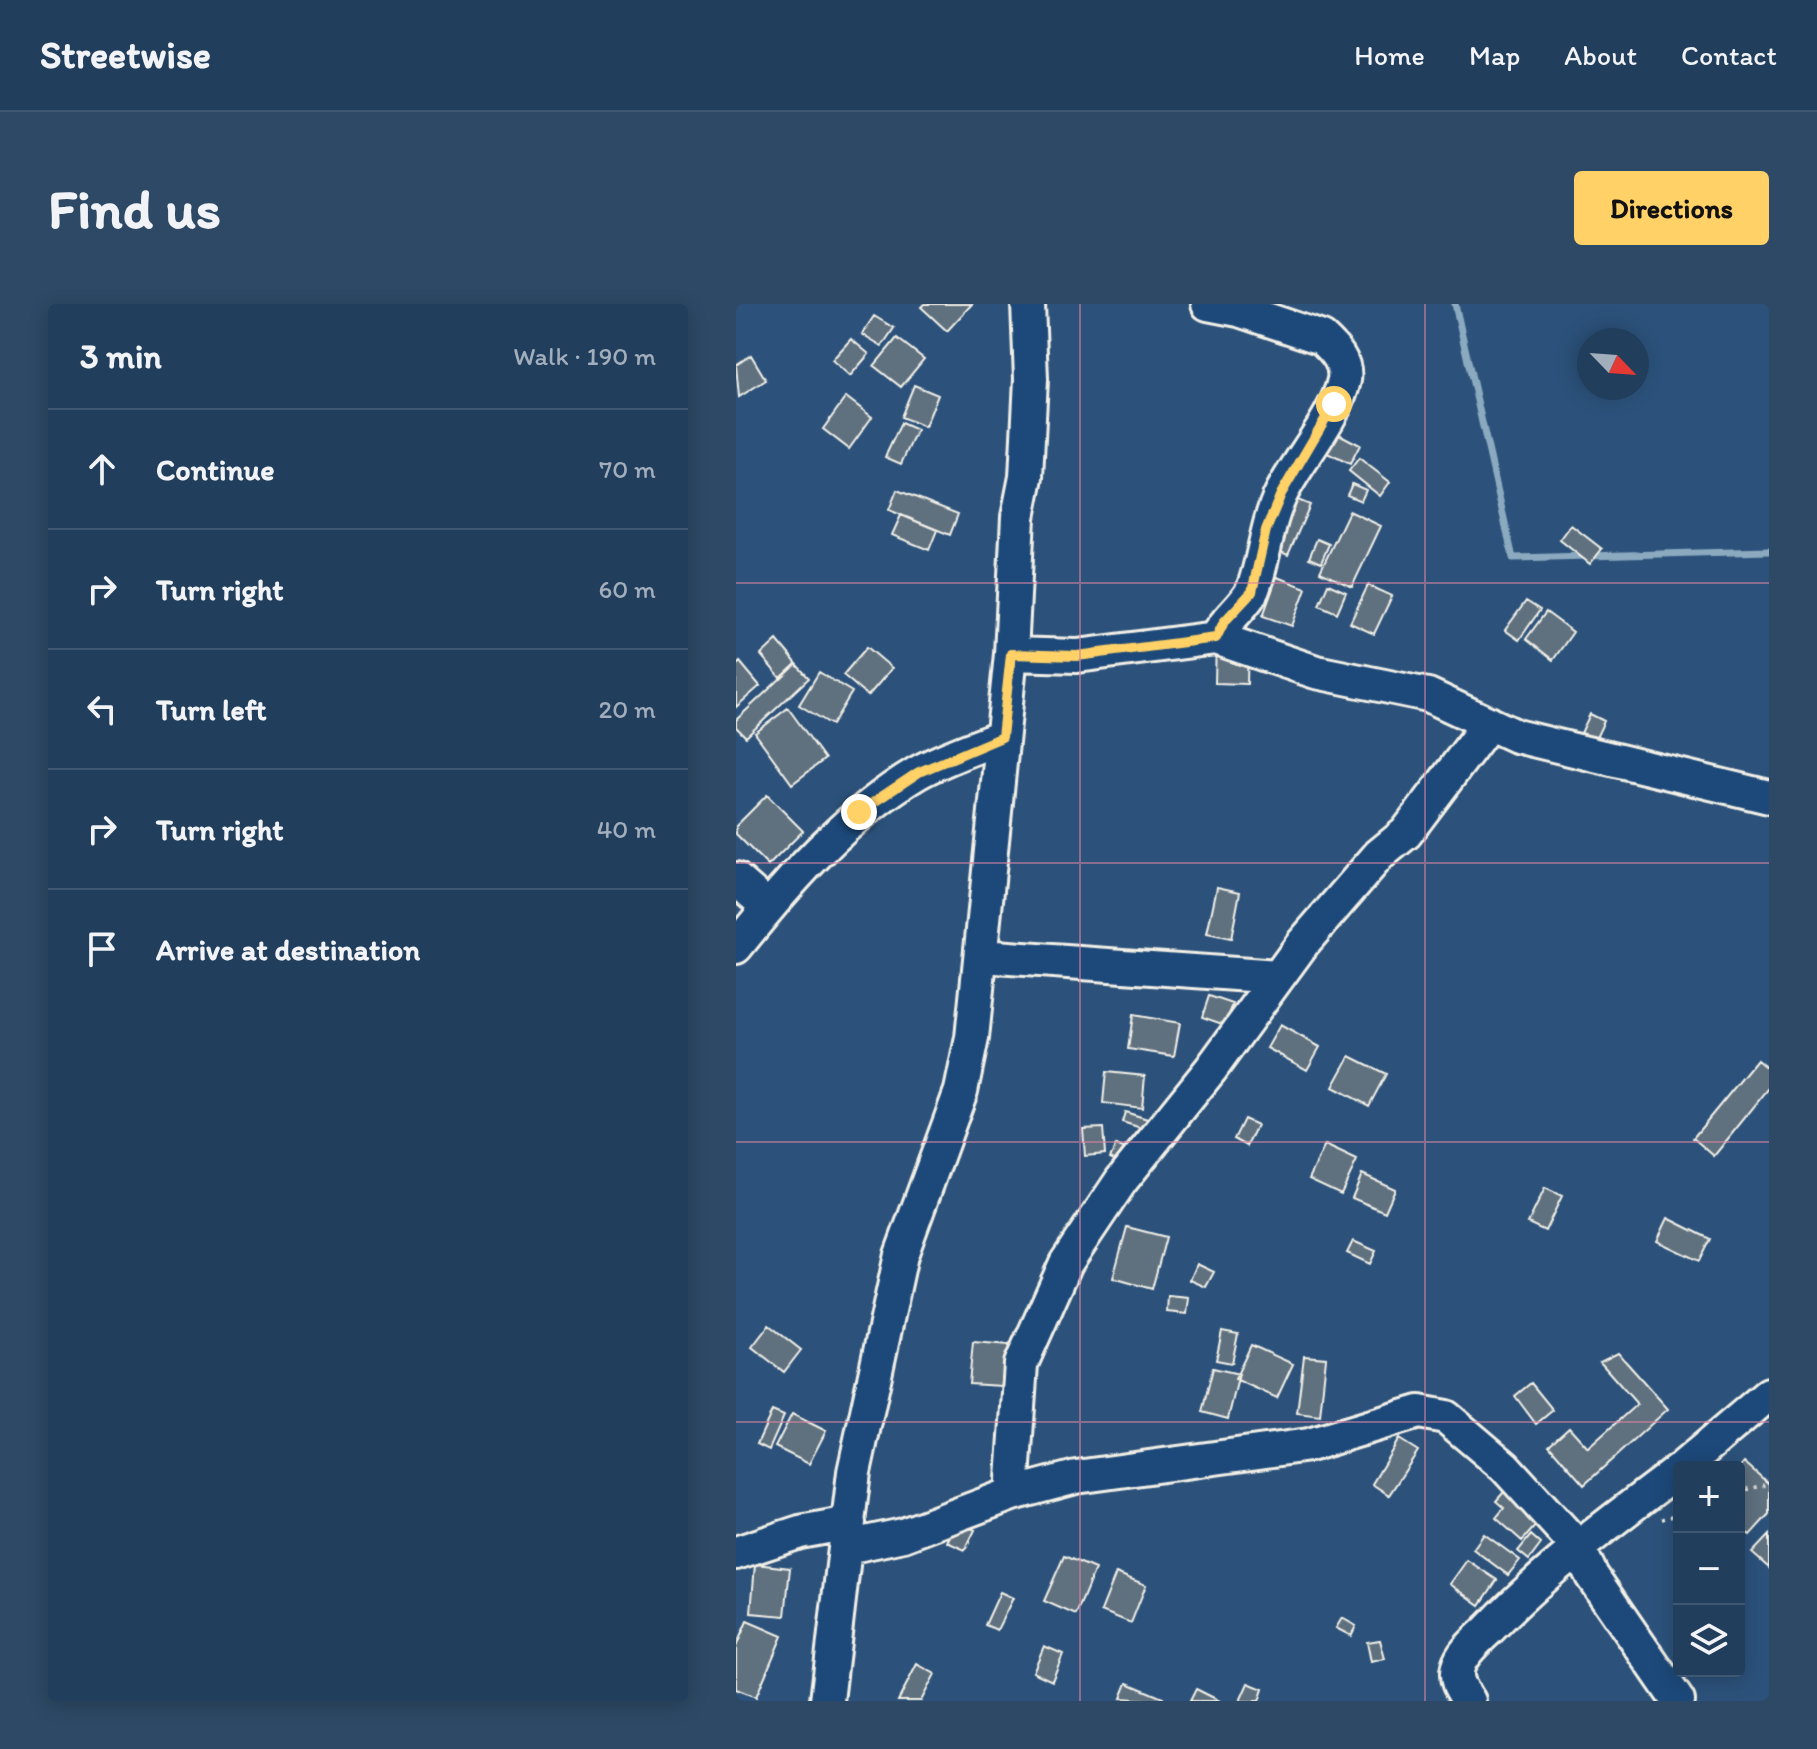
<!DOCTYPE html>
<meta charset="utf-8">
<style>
body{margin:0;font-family:Itim,sans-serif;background:#2d4965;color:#f1f3f6}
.controls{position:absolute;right:24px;bottom:24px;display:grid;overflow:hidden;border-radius:8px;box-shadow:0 4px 20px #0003}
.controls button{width:72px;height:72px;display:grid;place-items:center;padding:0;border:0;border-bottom:2px solid #3e5772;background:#213e5c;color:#f1f3f6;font:40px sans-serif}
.compass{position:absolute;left:841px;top:24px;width:72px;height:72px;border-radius:50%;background:#213e5c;box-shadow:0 4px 20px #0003;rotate:115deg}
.stop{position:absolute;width:24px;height:24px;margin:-18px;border:6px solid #ffd166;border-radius:50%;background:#fff}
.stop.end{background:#ffd166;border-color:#fff;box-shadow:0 2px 8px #0008}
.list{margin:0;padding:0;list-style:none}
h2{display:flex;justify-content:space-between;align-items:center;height:104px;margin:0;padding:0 32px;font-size:34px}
h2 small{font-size:26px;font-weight:400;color:#a2aebb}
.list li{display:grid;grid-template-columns:52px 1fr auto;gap:24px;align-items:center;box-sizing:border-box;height:120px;padding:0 32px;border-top:2px solid #3e5772}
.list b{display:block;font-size:30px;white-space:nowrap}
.list em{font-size:26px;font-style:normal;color:#a2aebb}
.icon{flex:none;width:44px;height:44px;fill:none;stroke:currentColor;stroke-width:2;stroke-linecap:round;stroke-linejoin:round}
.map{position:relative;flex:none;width:1033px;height:1397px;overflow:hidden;border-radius:8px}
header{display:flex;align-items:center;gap:48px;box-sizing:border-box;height:112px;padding:0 40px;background:#213e5c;border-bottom:2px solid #3e5772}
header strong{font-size:38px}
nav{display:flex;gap:44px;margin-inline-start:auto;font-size:28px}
.intro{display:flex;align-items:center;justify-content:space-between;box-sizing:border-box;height:192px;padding:0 48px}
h1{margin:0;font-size:56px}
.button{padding:20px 36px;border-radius:8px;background:#ffd166;color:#111;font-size:28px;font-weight:700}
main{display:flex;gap:48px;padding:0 48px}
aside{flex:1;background:#213e5c;border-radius:8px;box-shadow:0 4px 20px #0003}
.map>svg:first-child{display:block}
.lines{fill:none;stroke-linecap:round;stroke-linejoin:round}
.stream{stroke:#8caabf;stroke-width:7}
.building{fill:#5e707f;stroke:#f4f1e8;stroke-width:2}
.minor-casing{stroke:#f4f1e8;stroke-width:38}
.path{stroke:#f4f1e8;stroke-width:4;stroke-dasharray:2 6;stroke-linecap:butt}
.minor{stroke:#1f4a7a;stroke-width:32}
.route{stroke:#ffd166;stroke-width:10}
.grid{fill:none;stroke:#db84a2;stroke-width:2;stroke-opacity:0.55}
</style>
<header>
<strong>Streetwise</strong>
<nav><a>Home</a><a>Map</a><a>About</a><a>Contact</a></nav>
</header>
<div class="intro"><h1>Find us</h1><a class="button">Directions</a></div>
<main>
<aside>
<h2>3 min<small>Walk · 190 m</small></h2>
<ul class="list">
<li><svg class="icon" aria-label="ahead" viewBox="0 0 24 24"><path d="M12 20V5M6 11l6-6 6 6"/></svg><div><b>Continue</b></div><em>70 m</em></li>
<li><svg class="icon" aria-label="right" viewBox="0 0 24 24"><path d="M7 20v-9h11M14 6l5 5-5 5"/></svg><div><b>Turn right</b></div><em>60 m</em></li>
<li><svg class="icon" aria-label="left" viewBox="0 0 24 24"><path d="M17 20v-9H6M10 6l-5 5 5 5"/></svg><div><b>Turn left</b></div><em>20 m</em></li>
<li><svg class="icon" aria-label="right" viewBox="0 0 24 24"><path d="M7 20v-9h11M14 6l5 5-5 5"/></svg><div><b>Turn right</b></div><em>40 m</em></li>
<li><svg class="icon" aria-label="arrive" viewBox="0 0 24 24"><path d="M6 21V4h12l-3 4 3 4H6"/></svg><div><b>Arrive at destination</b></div></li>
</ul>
</aside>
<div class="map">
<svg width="1033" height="1397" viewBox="0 0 1033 1397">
<rect width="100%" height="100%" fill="#2c527b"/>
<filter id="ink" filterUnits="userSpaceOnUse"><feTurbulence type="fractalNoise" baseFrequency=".0125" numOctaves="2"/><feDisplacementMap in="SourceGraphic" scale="16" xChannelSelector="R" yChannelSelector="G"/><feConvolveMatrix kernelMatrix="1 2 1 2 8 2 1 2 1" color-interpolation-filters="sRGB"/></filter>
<g filter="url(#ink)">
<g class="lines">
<path class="stream" d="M719 0 777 254 1033 247"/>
</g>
<path class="building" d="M188 0H236L211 27 185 3Z
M138 12 158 24 146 42 126 30Z
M161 34 188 55 165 83 138 62Z
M115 35 133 50 114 72 96 56Z
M15 51 30 76 3 93 0 61Z
M178 81 202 91 189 123 165 113Z
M110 93 136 113 113 145 87 125Z
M165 119 181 126 165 160 149 153Z
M597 127 624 141 614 160 587 147Z
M623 154 654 178 644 192 613 167Z
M616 180 630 186 625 197 611 191Z
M161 186 222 210 214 231 153 206Z
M552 192 574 201 552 251 530 242Z
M613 207 645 222 616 283 584 268Z
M165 211 201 226 193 246 156 231Z
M835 221 866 245 854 260 824 236Z
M581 235 593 240 585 259 573 254Z
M541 273 570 284 556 322 527 312Z
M592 280 610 288 601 309 583 301Z
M632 281 656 292 638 330 614 319Z
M790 297 804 306 783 336 769 326Z
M810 308 837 328 817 356 790 335Z
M480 335 512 336 511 380 479 379Z
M41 336 61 360 45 375 25 351Z
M131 343 156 364 132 392 107 371Z
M4 358 24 382 0 403V362Z
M60 360 73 374 10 433 0 423V416Z
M83 368 116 388 96 421 63 401Z
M52 404 89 455 56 480 19 429Z
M854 410 868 417 859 436 845 429Z
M31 491 67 527 32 562 0 530V522Z
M481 583 504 588 495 635 471 630Z
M473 692 497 700 489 721 466 713Z
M397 711 444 719 438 752 392 745Z
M544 721 584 743 571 766 531 744Z
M614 752 650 770 633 802 597 783Z
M1021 756 1033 766V784L978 852 957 834Z
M370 768 409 772 406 804 367 799Z
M389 808 418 817 415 827 386 818Z
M508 815 521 821 511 842 498 835Z
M367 824 369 850 349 852 347 825Z
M380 841 397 848 391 862 374 854Z
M589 841 621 856 605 890 573 875Z
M626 870 659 885 649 908 616 894Z
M809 884 826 892 809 927 792 919Z
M932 914 974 935 963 957 921 937Z
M391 923 430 933 416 985 377 974Z
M617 937 640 947 634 960 611 949Z
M461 960 478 968 470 983 454 976Z
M432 992 453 994 451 1010 431 1008Z
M33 1021 65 1046 48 1068 16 1043Z
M486 1027 502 1030 496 1059 480 1056Z
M237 1038 286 1042 283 1083 233 1080Z
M515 1041 557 1060 541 1094 499 1075Z
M882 1049 932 1105 848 1181 813 1141 833 1123 852 1144 901 1100 864 1058Z
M568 1052 590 1054 584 1112 561 1109Z
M477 1064 503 1070 492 1115 466 1108Z
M795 1079 817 1106 800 1120 779 1092Z
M36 1107 48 1112 33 1146 21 1140Z
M56 1110 90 1127 73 1160 39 1143Z
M663 1135 682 1147 653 1191 636 1180Z
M1008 1158 1033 1180V1210L1014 1231 1003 1225V1164Z
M775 1180 809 1211 786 1237 760 1214 768 1204 760 1197Z
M221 1217 239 1226 229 1246 211 1238Z
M748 1230 784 1256 772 1271 737 1245Z
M795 1231 805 1240 793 1256 782 1247Z
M1033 1231V1264L1016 1249Z
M328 1252 359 1265 340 1311 308 1297Z
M731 1256 761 1276 744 1301 714 1280Z
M19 1260 54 1264 49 1312 15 1309Z
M380 1269 410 1281 395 1319 365 1307Z
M264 1288 277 1294 261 1326 249 1321Z
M606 1314 620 1322 615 1332 600 1324Z
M11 1317 46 1332 20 1393 0 1385V1343Z
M644 1336 649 1355 635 1358 631 1338Z
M308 1342 327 1350 316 1377 297 1368Z
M181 1360 199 1370 185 1397H162Z
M391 1379 427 1394 426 1397 385 1394Z
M512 1379 527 1385 523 1397H504Z
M460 1385 484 1397H454Z"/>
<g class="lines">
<g class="minor-casing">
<path id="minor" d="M480 334 580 368 692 391 780 432 1033 493
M275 350 341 352 480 334C489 315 509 303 517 285 529 254 530 220 545 190 562 156 601 112 608 76 611 58 598 45 586 34L503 6 472 0
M0 575 32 603
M0 643C52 578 109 512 181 469 207 454 238 444 266 433
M246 652 542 673
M947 1163 1033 1090
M276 1190 285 1060 330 959 385 877 475 765 567 639 643 551 670 529 753 419
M111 1243 167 1231 276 1190 340 1173 573 1141 683 1108 710 1113 769 1163 842 1243 856 1272 942 1397
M0 1249 64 1228 113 1219
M91 1397 118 1168 165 951 225 787 236 734 275 350 282 213 290 173 295 75 292 0
M733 1397C726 1386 718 1377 722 1363 726 1348 742 1336 753 1325 810 1265 877 1216 943 1166"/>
</g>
<path class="path" d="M1003 1187 1033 1180
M926 1215 943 1210"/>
<use href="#minor" class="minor"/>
</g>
</g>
<g class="lines" filter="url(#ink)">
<path class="route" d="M123 508 183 468 266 433 275 350 341 352 480 334 488 318 516 288 530 226 545 190 598 100"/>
</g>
<path class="grid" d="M344 0V1397M689 0V1397M0 279H1033M0 559H1033M0 838H1033M0 1118H1033"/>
</svg>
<div class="controls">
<button>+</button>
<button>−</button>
<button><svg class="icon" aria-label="layers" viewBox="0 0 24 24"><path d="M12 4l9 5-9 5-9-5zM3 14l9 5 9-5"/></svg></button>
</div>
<svg class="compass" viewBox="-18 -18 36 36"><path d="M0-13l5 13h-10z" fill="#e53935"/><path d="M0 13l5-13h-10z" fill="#a2aebb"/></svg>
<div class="stop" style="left:598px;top:100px"></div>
<div class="stop end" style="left:123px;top:508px"></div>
</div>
</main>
